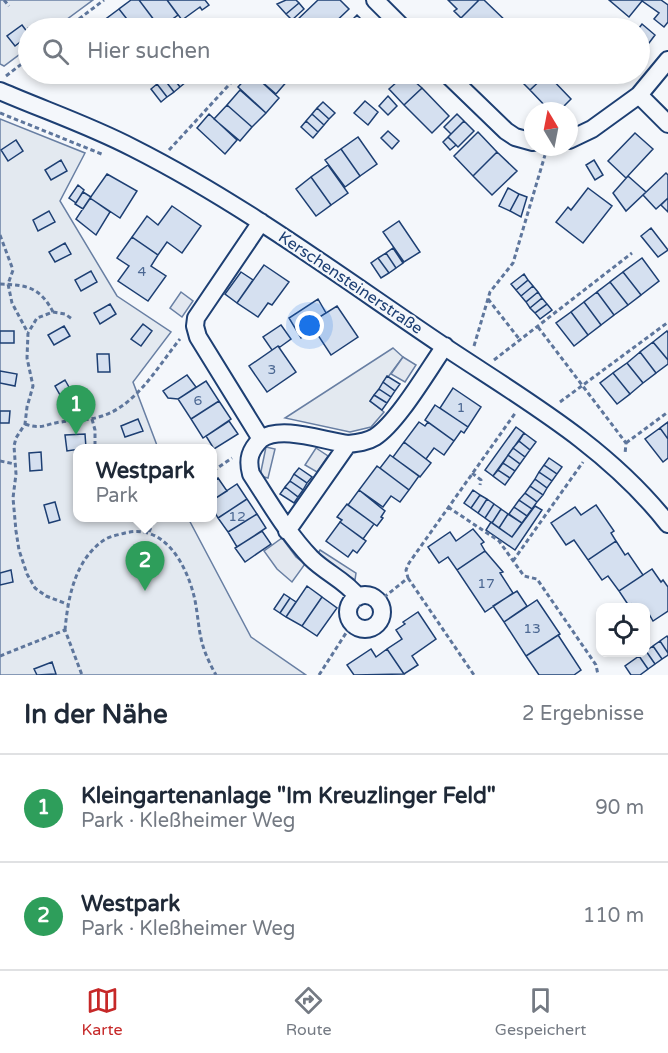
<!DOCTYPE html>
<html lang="de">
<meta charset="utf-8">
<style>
body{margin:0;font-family:"Varela Round",sans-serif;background:#f2f2f3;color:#1f2937}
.controls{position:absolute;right:18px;bottom:18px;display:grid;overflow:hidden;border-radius:12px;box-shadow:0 3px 9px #0003}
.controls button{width:54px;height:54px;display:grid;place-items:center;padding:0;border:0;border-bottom:2px solid #e0e1e3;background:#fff;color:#1f2937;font:30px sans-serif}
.compass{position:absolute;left:524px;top:102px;width:54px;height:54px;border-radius:50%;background:#fff;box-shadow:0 3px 9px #0003;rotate:350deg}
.you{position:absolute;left:310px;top:326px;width:21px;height:21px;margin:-15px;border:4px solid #fff;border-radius:50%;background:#1a73e8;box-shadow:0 0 0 9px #1a73e833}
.badge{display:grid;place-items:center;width:39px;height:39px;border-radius:50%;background:#c62828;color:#fff;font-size:20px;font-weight:700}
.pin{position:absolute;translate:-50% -50px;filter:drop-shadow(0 2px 3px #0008)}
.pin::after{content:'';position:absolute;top:32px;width:21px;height:18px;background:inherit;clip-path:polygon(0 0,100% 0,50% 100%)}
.popup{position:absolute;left:73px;top:444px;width:144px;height:78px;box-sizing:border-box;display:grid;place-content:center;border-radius:12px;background:#fff;filter:drop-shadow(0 2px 4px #0005);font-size:20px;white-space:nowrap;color:#747a83}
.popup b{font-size:22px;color:#1f2937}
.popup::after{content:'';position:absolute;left:50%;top:100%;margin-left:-12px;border:12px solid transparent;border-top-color:#fff}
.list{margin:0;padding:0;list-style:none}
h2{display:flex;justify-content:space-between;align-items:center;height:78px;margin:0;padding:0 24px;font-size:26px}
h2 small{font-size:20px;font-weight:400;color:#747a83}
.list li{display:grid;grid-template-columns:39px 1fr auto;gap:18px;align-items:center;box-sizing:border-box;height:108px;padding:0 24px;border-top:2px solid #e0e1e3}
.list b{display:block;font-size:22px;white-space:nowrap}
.list p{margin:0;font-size:20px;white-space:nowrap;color:#747a83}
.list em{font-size:20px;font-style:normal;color:#747a83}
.icon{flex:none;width:33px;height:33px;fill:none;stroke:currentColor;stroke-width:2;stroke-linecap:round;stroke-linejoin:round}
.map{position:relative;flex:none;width:668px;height:675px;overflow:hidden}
.search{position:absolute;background:#fff;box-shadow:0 3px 9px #0003;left:18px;right:18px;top:18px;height:66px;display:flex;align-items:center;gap:15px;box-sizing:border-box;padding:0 21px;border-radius:33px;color:#747a83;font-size:22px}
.sheet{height:294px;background:#fff}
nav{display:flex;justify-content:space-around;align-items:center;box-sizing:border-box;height:84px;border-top:2px solid #e0e1e3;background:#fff;font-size:16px;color:#747a83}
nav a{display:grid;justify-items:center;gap:3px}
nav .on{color:#c62828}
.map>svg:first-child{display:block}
.green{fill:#e3e9f0;stroke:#687fa3;stroke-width:1.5}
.parking{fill:#e3e8f0;stroke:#687fa3;stroke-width:1.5}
.building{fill:#d5e0f0;stroke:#1d3f73;stroke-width:1.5}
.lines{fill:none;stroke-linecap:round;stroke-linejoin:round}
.street-casing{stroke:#1d3f73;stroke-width:20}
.path{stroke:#5e769c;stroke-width:3;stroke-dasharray:4.5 3;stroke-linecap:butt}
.street{stroke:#f4f7fb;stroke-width:16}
.labels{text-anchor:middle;stroke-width:4.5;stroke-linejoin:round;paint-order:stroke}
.number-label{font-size:14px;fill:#4b6792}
.street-label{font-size:16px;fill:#1d3f73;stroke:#f4f7fb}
</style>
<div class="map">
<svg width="668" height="675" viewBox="0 0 668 675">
<rect width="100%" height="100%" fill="#f4f7fb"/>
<path class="green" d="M0 0H93L55 28H28V48L4 66 0 64Z
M0 119 85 153 60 201 117 296 171 332 133 382 158 448H78V518H188L251 637 306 675H0Z
M393 348 403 357 370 401 384 412 371 427 350 432 285 418Z"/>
<path class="parking" d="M181 292 193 301 182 317 170 308Z
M403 357 416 365 405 382 391 374Z
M266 447 275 449 268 478 260 476Z
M316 448 328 456 317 472 305 465Z
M282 538 296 557 305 564 292 582 277 569 264 551Z
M320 550 356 573 355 580 317 555Z"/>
<path class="building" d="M131 0H139L158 25 154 28H134L119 9Z
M139 0H167L178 15 160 28Z
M167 0H205L209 5 202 10 200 7 182 20Z
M286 0H296L299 3 286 14 277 4Z
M318 0H340L349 9 329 28H301L295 22Z
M448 0H479L461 18 454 11 457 9Z
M479 0H484L510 25 506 28H475L469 22 467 24 461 18Z
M609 0H661L668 5V22L664 27 654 19 659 13 642 1 629 17Z
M299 3 304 9 292 20 286 14Z
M119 9 134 28H108L103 21Z
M357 15 363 21 355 28H344Z
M606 19 618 28H599Z
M243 20 253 28H235Z
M363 21 369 27 367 28H355Z
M642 24 655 35 646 47 640 43 639 28Z
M22 25 28 33V36L15 46 7 36Z
M170 74H180L186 82 180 87Z
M170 74 180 87 174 92 164 79Z
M180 74H190L193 77 186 82Z
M250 74H253L279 98 266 113 238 87Z
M253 74H283L289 79 276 94Z
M406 74 422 88 404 105 389 89Z
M514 74H547L530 90Z
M547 74 571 99 559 111H550L530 90Z
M164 79 174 92 167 97 157 84Z
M157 84 167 97 161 102 151 89Z
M422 88 449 116 432 133 404 105Z
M240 90 266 113 252 127 227 105Z
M388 96 397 106 388 115 379 106Z
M365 101 378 112 368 125 354 113Z
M323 102 335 113 329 119 317 108Z
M227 105 252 127 240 141 214 119Z
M317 108 329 119 324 125 312 114Z
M209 114 237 140 225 154 197 128Z
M312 114 324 125 318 132 306 121Z
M457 114 464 121 451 134 444 127Z
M306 121 318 132 313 138 301 127Z
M464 121 474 131 458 147 448 137Z
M388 131 399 141 392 149 381 138Z
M478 132 497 152 473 176 454 156Z
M635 133 653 149 626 178 608 161Z
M358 137 377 164 360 176 341 149Z
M448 137 456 145 450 150 443 142Z
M16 140 23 151 8 161 1 150Z
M341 149 360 176 345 187 325 160Z
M497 152 517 171 492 195 473 176Z
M61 160 67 171 51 180 45 170Z
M594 160 603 175 595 180 586 165Z
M328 165 348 193 331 205 311 177Z
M666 173 668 175V198L656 209 643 195Z
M107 174 137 191 120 218 90 198Z
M628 176 646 192 626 211 613 193Z
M311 177 331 205 316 216 296 189Z
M78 185 84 190 76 203 69 198Z
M508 188 519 194 510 211 499 206Z
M588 188 612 206 583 243 556 222 568 207 571 210Z
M83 192 91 197 83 209 75 204Z
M519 194 527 197 521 217 510 211Z
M90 198 110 212 96 235 76 219Z
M668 198V212L661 205Z
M172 206 201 226 182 253 167 242 158 255 132 237 147 216 158 225Z
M49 211 55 222 38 231 33 220Z
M399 221 420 252 404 262 383 232Z
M651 228 668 250 658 257 641 236Z
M132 237 158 255 151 266 166 276 148 301 118 281 129 266 117 258Z
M65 243 71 254 55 262 49 252Z
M393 248 403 263 396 268 386 253Z
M386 253 396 268 389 273 378 258Z
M378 258 389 273 381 278 371 263Z
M642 258 659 281 641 295 623 272Z
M264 265 289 282 272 305 268 303 258 317 237 303Z
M91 271 97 282 81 291 75 280Z
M241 272 253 280 237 303 225 294Z
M623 272 641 295 628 305 610 282Z
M524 274 528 280 516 290 511 284Z
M528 280 533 286 521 296 516 290Z
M610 282 628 305 614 315 597 292Z
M533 286 538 292 526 302 521 296Z
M538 292 542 298 530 308 526 302Z
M597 292 614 315 601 325 584 302Z
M542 298 547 304 535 313 530 308Z
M318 299 326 313 310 323 314 329 301 338 289 318Z
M584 302 601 325 588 335 571 312Z
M110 304 116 314 100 324 94 313Z
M547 304 552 310 540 319 535 313Z
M337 306 358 337 331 355 310 323Z
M571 312 588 335 574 346 556 323Z
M143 324 152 331 141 346 131 339Z
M281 325 291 339 280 347 278 346 272 350 263 337Z
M64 326 70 336 54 345 48 335Z
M0 331H14V343H0Z
M667 331 668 333V360L653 342Z
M653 342 668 360V364L656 373 640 352Z
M278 346 296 372 267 392 249 366Z
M640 352 656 373 643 383 627 363Z
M97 354H109L110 372H98Z
M627 363 643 383 630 394 613 373Z
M0 371 17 374 15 386 0 383Z
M613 373 630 394 617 404 600 383Z
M187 375 196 387 178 399 168 398 163 391Z
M387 376 400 384 395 391 383 382Z
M65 380 74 396 64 402 55 386Z
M206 381 219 401 191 419 178 399Z
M383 382 395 391 391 397 379 389Z
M453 388 481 407 468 427 440 408Z
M379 389 391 397 387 403 374 395Z
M374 395 387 403 382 410 370 401Z
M219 401 231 419 203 438 191 419Z
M435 405 468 427 464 433 461 431 454 441 425 420Z
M0 411H10L9 423H0Z
M138 419 143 431 125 437 121 426Z
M229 421 238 434 214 449 206 436Z
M419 422 425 426 428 422 454 441 444 455 434 448 426 459 404 442Z
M668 422V439L660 428Z
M516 427 524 433 493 476 485 470Z
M660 428 668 439V458L663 462 645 439Z
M524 433 536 442 530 450 519 441Z
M85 434 86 448 67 451 65 435Z
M519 441 530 450 525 457 513 448Z
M404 442 431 463 420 477 393 457Z
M513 448 525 457 520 464 508 455Z
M41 452 42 470 30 471 29 453Z
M390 455 419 476 409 490 380 468Z
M508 455 520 464 515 471 503 463Z
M549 458 562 467 557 474 544 465Z
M503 463 515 471 510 478 498 470Z
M544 465 557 474 552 481 539 472Z
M377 466 409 490 400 502 391 496 383 507 359 490Z
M299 468 312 477 307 483 294 474Z
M498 470 510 478 505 485 493 476Z
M539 472 552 481 547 488 535 479Z
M294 474 307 483 303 490 290 481Z
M218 478 227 491 213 500V481Z
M535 479 547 488 543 495 530 486Z
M290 481 303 490 298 497 285 487Z
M237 484 247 499 218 518 213 509V500Z
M530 486 543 495 537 502 525 493Z
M285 487 298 497 294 503 280 494Z
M359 490 385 511 381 517 383 518 377 526 348 505Z
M473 490 480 495 471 508 464 503Z
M525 493 537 502 532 509 519 500Z
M480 495 487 499 478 513 471 508Z
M247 499 257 514 228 532 218 518Z
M487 499 494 504 485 518 478 513Z
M519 500 532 509 527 516 514 507Z
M55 502 60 520 49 523 44 505Z
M347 504 374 524 363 539 340 522 342 520 337 517Z
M494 504 501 509 492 523 485 518Z
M596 505 614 531 611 533 616 541 588 560 574 540 566 545 551 523 575 507 581 515Z
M535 506 542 510 515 550 486 530 491 522 512 537Z
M514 507 527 516 522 523 509 514Z
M501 509 508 514 499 528 492 523Z
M257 514 266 528 237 547 228 532Z
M508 514 522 523 512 537 499 528Z
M340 522 366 541 357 553 353 550 348 557 326 541Z
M473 529 484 542 481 544 485 551 457 570 448 557 439 563 428 547 450 532 456 541Z
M262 531 271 544 245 562 235 548Z
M616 541 625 555 628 553 643 575 619 591 608 576 602 580 588 560Z
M485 551 503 572 500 573 513 593 485 612 457 570Z
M652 569 661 582 663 580 668 587V611L653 621 649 614 646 616V608H634L631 604 629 606 619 591Z
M11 570 13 582 0 585V573Z
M307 586 322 597 302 626 286 617Z
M517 591 527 606 504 622 493 606Z
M284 594 290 598 280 613 274 609Z
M322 597 337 608 317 636 302 626Z
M290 598 296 602 286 617 280 613Z
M537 600 560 634 526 656 504 622Z
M418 612 436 639 412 656 418 665 404 674 387 649 402 639 396 630 405 624 403 622Z
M558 635 581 670 574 675H539L526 656Z
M667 636 668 638V653L660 641Z
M660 641 668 653V655L662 659 653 646Z
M653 646 662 659 655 664 646 651Z
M371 649 376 657 387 649 404 674 354 675 347 665Z
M646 651 655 664 648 669 639 656Z
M639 656 648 669 640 675H631L625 666Z
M52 662 56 674 37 675 34 669Z"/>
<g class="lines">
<g class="street-casing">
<path id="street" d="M375 0 403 28
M447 74 506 131 515 137 533 142
M0 91C44 110 91 126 133 148 242 203 341 277 442 345 523 399 607 446 668 524
M639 95 668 124
M569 140 592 129 639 95 668 60
M261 222 196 318 195 326 198 337 261 439C250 450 247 459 251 474 270 503 287 533 311 558 326 573 345 580 358 597
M261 439C282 425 323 441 348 444
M287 531 348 444C357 443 367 442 375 437 398 422 428 370 445 346
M348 612a17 17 0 1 1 34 0a17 17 0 1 1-34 0Z"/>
</g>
<path class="path" d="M4 0 9 6
M67 28 104 0
M6 76 28 59
M0 113 104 155
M169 150 239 74
M0 235 13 270 8 284 12 303 28 333 27 358 33 386 27 407 25 424 16 438 14 446 16 474 13 498 16 531 19 550 27 574 35 588 46 596 67 604
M0 284C27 285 40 287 53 312L37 318 28 333
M488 299 520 340
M53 312 65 314 72 319
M538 327 626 443 625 454
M474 346 490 292 513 263 545 155
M494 360 632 253
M560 402 667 323
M92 419 95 430V448
M25 424C42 430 45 424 61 422 74 420 88 421 102 416 137 405 158 366 180 339
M626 443 668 412
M0 461 15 464
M213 471 232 458
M472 473 481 480 480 485
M448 507 499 541 524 576 537 579 596 665 598 675
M149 532 155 518
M513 561 583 462
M408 578 474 675
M378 602 408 578 406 570 409 563 516 412
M65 630C68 597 75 560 104 540 110 536 118 535 125 533 164 523 186 564 194 596 198 612 198 630 203 646 206 656 211 666 216 675
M0 656 65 630 82 675
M319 675 346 633 354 625"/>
<use href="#street" class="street"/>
</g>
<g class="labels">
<g class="number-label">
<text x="142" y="276">4</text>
<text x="272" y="374">3</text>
<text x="198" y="405">6</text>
<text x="461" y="412">1</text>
<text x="237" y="521">12</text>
<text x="486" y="588">17</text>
<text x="532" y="633">13</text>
</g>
<g class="street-label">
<text transform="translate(351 282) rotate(34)" y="6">Kerschensteinerstraße</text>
</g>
</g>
</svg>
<div class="controls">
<button><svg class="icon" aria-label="locate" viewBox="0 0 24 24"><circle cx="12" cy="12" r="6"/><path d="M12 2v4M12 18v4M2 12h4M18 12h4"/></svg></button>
</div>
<svg class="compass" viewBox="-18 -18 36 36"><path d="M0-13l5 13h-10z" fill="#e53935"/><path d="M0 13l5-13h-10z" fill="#747a83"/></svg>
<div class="you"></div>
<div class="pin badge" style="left:76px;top:435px;background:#2e9e5b">1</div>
<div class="pin badge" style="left:145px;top:591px;background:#2e9e5b">2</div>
<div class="popup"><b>Westpark</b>Park</div>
<div class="search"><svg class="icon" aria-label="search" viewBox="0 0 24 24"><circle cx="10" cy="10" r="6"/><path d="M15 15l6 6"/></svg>Hier suchen</div>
</div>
<section class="sheet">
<h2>In der Nähe<small>2 Ergebnisse</small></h2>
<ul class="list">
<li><span class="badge" style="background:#2e9e5b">1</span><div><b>Kleingartenanlage &quot;Im Kreuzlinger Feld&quot;</b><p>Park · Kleßheimer Weg</p></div><em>90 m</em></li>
<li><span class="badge" style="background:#2e9e5b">2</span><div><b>Westpark</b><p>Park · Kleßheimer Weg</p></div><em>110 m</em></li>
</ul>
</section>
<nav>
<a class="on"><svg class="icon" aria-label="map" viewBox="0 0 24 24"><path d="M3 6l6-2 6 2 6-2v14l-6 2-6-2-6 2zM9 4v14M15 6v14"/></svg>Karte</a>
<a><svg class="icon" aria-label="directions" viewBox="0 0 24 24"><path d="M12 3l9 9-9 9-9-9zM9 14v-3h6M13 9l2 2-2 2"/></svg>Route</a>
<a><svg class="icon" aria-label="saved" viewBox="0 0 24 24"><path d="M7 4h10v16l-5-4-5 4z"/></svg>Gespeichert</a>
</nav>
